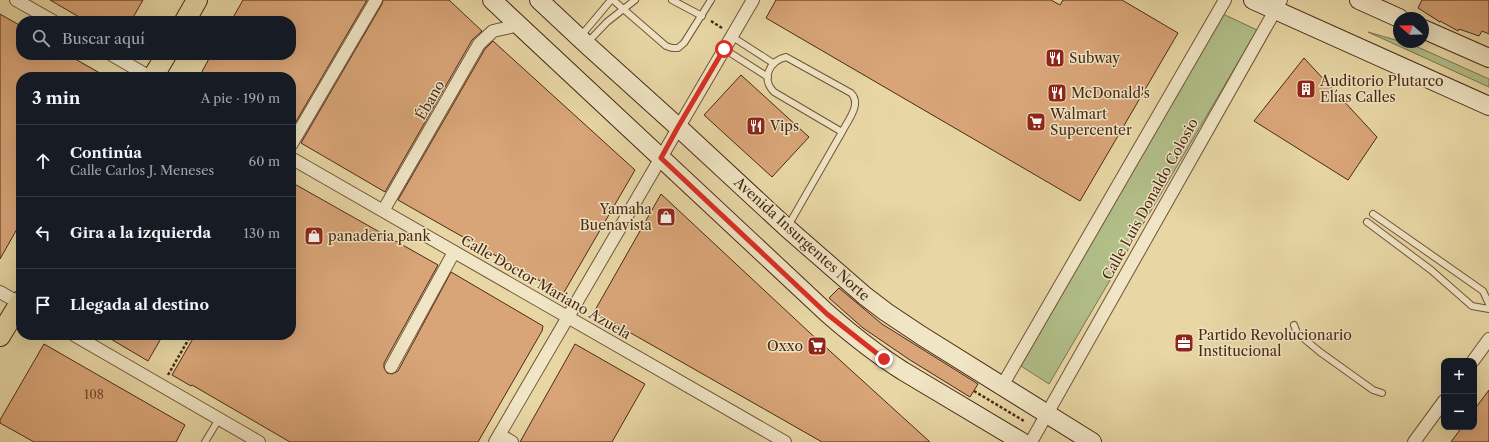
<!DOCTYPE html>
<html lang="es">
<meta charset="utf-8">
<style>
body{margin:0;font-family:"Libre Caslon Text",serif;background:#242831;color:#f1f3f6}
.controls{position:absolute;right:12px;bottom:12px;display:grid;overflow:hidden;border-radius:8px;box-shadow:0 4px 16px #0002}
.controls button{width:36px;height:36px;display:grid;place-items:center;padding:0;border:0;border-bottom:1px solid #363941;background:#171b24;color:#f1f3f6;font:20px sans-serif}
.compass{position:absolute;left:1393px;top:12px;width:36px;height:36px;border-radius:50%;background:#171b24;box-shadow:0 4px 16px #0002;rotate:290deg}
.stop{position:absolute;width:12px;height:12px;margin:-9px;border:3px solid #d93025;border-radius:50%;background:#fff}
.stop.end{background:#d93025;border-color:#fff;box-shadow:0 1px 4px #0008}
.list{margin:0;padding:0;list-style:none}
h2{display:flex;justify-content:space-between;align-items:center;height:52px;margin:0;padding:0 16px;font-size:17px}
h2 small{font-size:13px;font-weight:400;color:#9ea1a6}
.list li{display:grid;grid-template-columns:26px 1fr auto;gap:12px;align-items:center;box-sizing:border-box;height:72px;padding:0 16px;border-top:1px solid #363941}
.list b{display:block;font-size:15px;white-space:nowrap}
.list p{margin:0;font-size:13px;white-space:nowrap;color:#9ea1a6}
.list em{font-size:13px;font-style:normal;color:#9ea1a6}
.icon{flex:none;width:22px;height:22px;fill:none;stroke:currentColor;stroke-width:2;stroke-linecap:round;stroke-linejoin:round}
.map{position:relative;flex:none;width:1489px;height:442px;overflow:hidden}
.search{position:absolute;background:#171b24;box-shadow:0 4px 16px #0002;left:16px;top:16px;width:280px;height:44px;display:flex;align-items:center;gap:10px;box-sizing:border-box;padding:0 14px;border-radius:16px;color:#9ea1a6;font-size:15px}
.panel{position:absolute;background:#171b24;box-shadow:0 4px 16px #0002;left:16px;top:72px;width:280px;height:268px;border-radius:16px}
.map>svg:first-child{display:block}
.green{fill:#b2bf89;stroke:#7e7450}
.building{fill:#d9a578;stroke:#4a2916}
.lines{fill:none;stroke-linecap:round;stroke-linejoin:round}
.lane-casing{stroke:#72543a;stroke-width:8}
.street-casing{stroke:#72543a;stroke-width:14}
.secondary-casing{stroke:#4a2916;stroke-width:20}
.primary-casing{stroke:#4a2916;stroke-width:22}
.path{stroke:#4a2916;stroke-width:2.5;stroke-dasharray:3 2;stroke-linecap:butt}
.lane{stroke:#f0e5c4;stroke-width:6}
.street{stroke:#f0e5c4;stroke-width:12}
.secondary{stroke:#f0e5c4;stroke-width:18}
.primary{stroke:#e8d7a5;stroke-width:20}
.route{stroke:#d93025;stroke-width:5}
.labels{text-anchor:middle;stroke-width:3;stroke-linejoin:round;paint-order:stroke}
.number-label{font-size:12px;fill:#6e482e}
.poi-label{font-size:14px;fill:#4a2916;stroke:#f0e5c4;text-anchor:start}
.street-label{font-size:14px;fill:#4a2916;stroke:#f0e5c4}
</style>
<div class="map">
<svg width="1489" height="442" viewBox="0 0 1489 442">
<rect width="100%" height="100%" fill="#e8d7a5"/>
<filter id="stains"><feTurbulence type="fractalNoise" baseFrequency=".005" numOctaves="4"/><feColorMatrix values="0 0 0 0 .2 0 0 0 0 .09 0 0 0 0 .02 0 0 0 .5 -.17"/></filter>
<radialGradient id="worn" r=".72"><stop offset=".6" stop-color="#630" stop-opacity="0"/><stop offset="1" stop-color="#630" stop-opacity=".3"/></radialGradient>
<path class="green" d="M1223 14 1257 30 1049 384 1021 366Z
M1368 32 1399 41V42L1411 44 1489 79V87Z"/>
<path class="building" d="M50 0H143L131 21H86Z
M243 0H367L291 130V77H199L211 55H291V21H231Z
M383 0H449L482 31 472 40 385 192 301 143 382 4Z
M776 0H1051L1060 5 1063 0H1122L1178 33 1080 201 766 18Z
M1422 0H1489V34L1482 31 1479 36 1459 29 1458 31 1440 21V22L1418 8Z
M0 14 21 26V55H68L107 77H21V222L0 259Z
M493 41 635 170 563 294 398 200 485 49Z
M1304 58 1377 137 1348 180 1254 121Z
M741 75 809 137 772 177 704 115Z
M291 182 438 265 384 363V368L387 373 392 374 398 371 451 272 543 326 542 331 478 442H290L192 385 191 386 172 375 195 335H291Z
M661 194 809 332 930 442H822L594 312Z
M839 288 882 324 978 384 970 397 910 360 863 328 829 298Z
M104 335H163L148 361Z
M44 344 185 425 176 442H34L0 423V420Z
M575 344 645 384 612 442H520Z
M1489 390V442H1451L1462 427H1474V410Z"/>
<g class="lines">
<g class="lane-casing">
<path id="lane" d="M613 0 666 46 672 48H678L684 43 711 0
M672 0 702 16
M731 36 773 63
M580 37 611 0
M587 43 607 22 635 0
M724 49 768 77
M786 57 851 93C862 104 848 120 842 132L774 92C761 79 769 61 786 57Z
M1373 214 1483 291 1489 304
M1367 222 1431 270 1472 306 1489 309
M788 226 842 132
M1294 325 1297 333 1320 352 1373 390 1382 393
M205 442 219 419"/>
</g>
<g class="street-casing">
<path id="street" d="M16 0 53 21
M112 55 150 77
M291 145 376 0
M291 158 785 442
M383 211 479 44 493 31 519 25
M0 292 21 304
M74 335 259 442
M1473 361 1489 339
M391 367 454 252
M1002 386 1225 0
M500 435 512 442
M495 442 753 0
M1031 442 1281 0
M1414 442 1444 401"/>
</g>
<g class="secondary-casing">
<path id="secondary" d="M492 0 827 313C851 334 876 354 903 371L1022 442
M539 0 586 44 678 127 787 228 865 296 886 312 922 336 1092 442
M1253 0 1489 106
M1359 0 1399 18
M1423 29 1489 58"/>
</g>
<g class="primary-casing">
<path id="primary" d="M185 21 197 0
M153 77 166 55
M0 336 21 301"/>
</g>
<path class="path" d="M711 21 722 28
M168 375 191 335
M974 391 1024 421"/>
<use href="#lane" class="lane"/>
<use href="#street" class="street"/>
<use href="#secondary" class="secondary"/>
<use href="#primary" class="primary"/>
</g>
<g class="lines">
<path class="route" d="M724 49 678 127 661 158 827 314 884 359"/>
</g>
<defs>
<g id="restaurant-square" transform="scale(1)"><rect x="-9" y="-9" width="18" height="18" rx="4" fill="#8f2418" stroke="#f0e5c4"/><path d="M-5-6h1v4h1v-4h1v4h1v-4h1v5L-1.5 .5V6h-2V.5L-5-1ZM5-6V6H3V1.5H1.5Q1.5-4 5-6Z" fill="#fff"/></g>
<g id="building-square" transform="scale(1)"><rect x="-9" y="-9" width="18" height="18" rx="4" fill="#8f2418" stroke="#f0e5c4"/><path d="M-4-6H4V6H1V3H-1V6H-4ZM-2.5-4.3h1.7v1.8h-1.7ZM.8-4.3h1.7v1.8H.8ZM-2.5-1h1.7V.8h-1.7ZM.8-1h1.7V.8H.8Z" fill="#fff"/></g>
<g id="supermarket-square" transform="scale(1)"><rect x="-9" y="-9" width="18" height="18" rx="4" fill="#8f2418" stroke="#f0e5c4"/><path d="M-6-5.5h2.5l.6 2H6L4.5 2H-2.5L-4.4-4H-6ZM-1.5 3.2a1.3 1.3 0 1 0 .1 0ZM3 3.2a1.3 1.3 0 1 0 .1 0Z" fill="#fff"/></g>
<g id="shop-square" transform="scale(1)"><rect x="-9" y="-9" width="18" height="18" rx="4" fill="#8f2418" stroke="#f0e5c4"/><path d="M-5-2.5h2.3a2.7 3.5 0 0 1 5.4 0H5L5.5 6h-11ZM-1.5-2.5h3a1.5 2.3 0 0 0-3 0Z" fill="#fff"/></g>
<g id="office-square" transform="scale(1)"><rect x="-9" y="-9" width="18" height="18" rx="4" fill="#8f2418" stroke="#f0e5c4"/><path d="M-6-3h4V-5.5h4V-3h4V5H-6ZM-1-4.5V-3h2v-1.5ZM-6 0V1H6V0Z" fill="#fff"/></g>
</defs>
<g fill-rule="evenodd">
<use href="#restaurant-square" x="1055" y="58"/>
<use href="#building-square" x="1306" y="89"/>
<use href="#restaurant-square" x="1057" y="93"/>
<use href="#supermarket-square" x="1036" y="122"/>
<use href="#restaurant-square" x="756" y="126"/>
<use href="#shop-square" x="666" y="217"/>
<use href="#shop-square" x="314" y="236"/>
<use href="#office-square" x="1184" y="343"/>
<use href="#supermarket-square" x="817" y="346"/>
</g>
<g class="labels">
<g class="number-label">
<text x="94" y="399">108</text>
</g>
<g class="poi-label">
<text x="1069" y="63">Subway</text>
<text x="1320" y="86">Auditorio Plutarco<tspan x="1320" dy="16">Elías Calles</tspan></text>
<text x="1071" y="98">McDonald's</text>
<text x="1050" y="119">Walmart<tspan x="1050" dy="16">Supercenter</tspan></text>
<text x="770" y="131">Vips</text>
<text x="652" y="214" text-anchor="end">Yamaha<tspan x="652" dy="16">Buenavista</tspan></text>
<text x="328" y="241">panaderia pank</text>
<text x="1198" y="340">Partido Revolucionario<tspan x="1198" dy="16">Institucional</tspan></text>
<text x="803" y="351" text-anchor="end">Oxxo</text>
</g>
<g class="street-label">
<text transform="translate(430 100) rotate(-60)" y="5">Ébano</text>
<text transform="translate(1150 199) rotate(-61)" y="5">Calle Luis Donaldo Colosio</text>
<text transform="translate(802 239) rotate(42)" y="5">Avenida Insurgentes Norte</text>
<text transform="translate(546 287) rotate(30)" y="5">Calle Doctor Mariano Azuela</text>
</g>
</g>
<rect width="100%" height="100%" filter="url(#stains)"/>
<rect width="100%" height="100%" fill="url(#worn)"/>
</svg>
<div class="controls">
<button>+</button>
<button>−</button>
</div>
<svg class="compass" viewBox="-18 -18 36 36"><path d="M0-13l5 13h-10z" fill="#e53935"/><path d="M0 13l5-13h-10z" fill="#9ea1a6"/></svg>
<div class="stop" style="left:724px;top:49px"></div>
<div class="stop end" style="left:884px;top:359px"></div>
<div class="search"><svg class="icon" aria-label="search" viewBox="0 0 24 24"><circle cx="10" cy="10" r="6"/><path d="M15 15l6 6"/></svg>Buscar aquí</div>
<section class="panel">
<h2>3 min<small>A pie · 190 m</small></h2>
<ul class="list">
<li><svg class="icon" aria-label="ahead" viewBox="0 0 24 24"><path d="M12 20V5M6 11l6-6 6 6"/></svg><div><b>Continúa</b><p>Calle Carlos J. Meneses</p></div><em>60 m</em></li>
<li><svg class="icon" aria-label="left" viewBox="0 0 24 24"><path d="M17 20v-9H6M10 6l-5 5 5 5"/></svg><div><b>Gira a la izquierda</b></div><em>130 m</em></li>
<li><svg class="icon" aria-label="arrive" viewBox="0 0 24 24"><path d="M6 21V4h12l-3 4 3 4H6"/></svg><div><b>Llegada al destino</b></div></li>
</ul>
</section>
</div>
